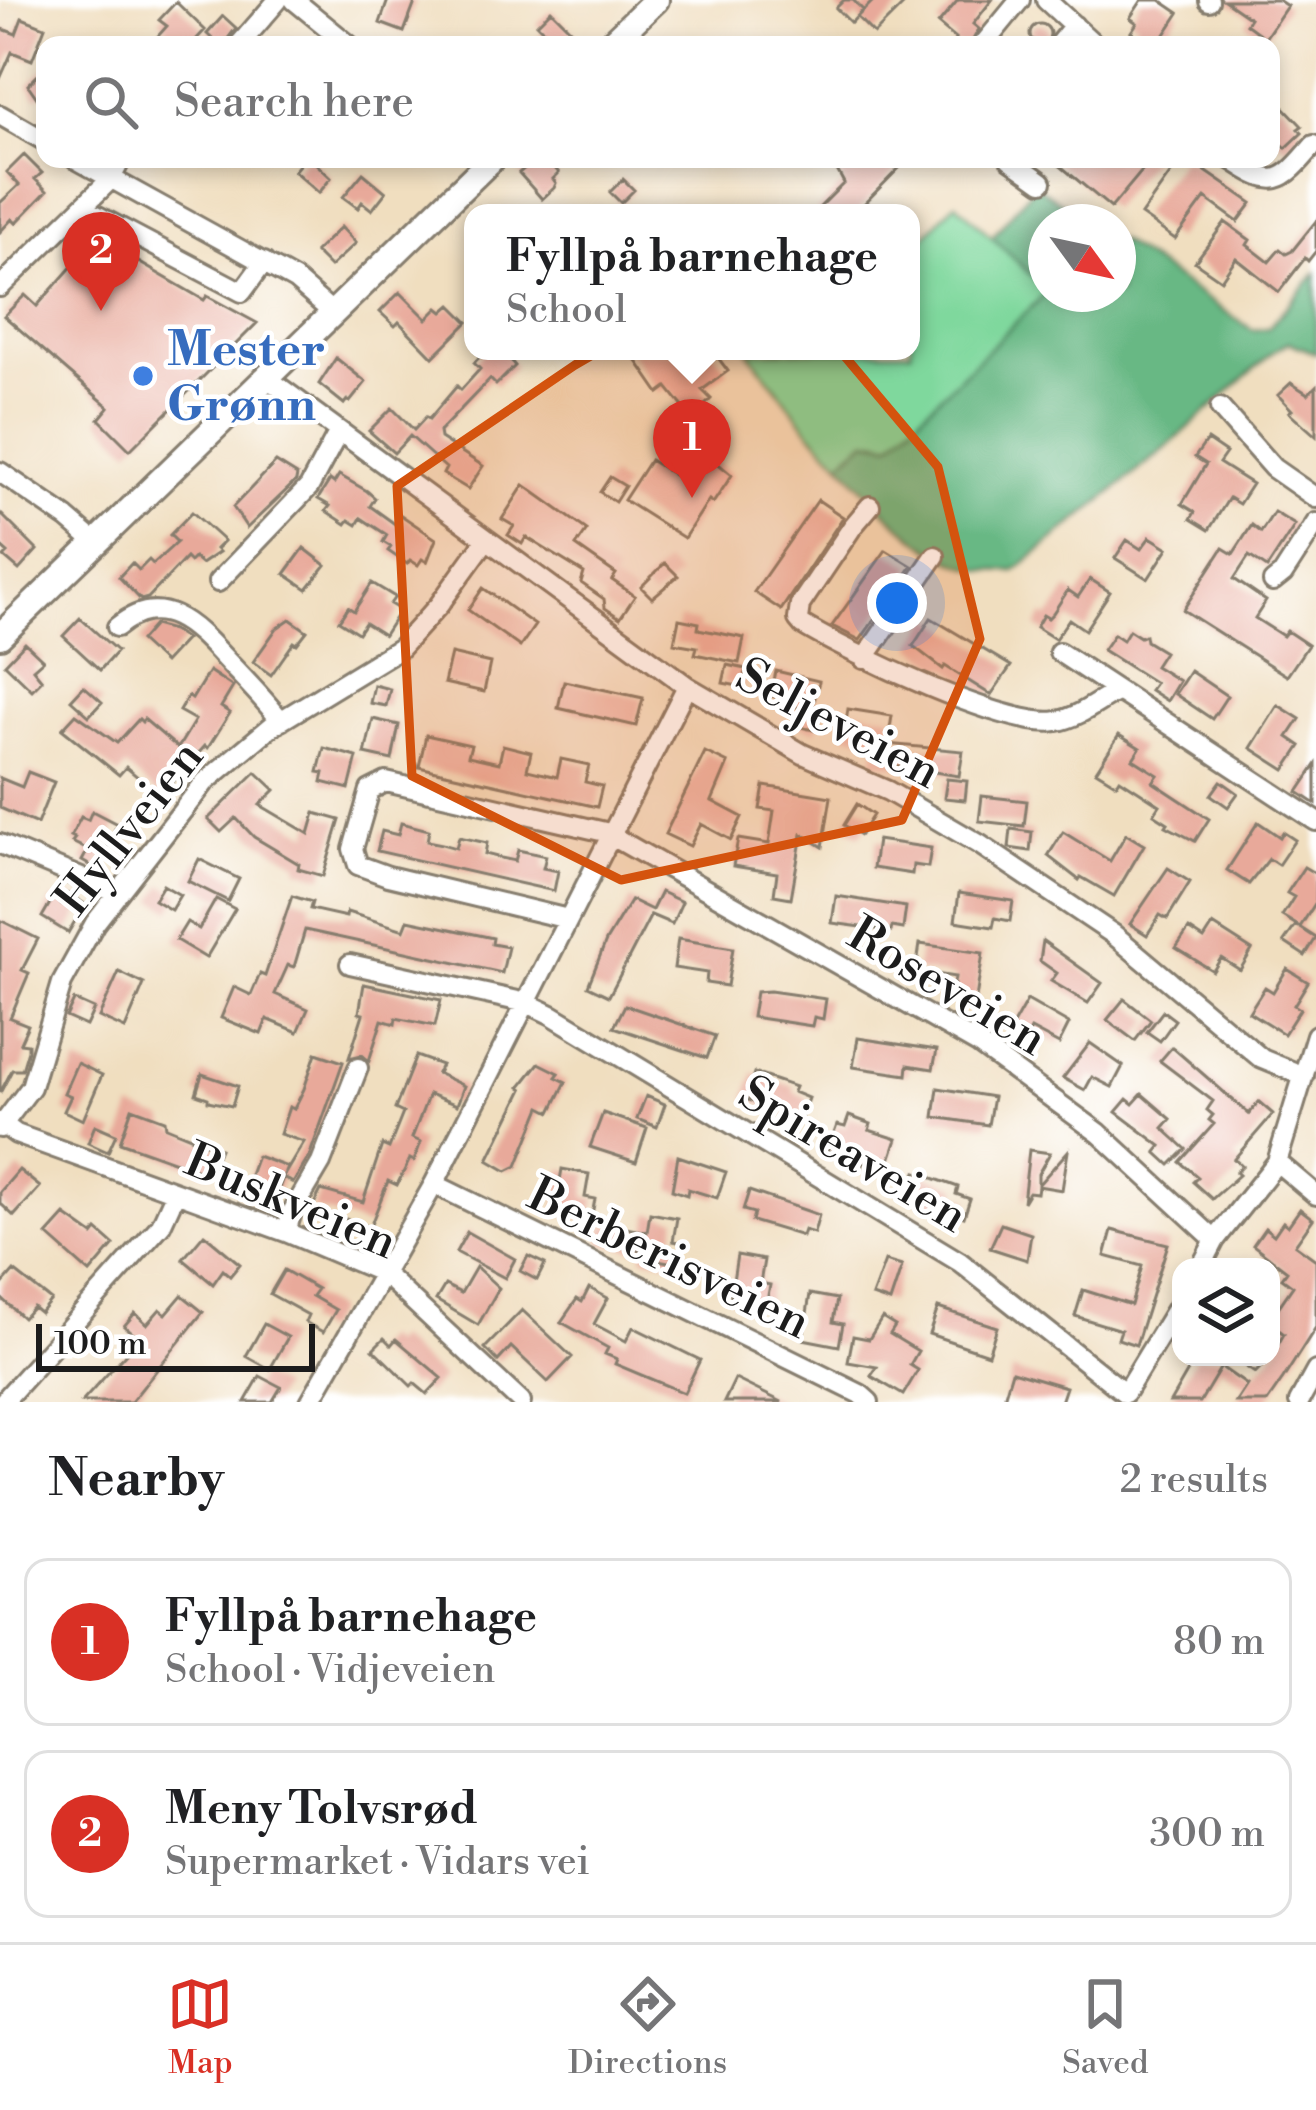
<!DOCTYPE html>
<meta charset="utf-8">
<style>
body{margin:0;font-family:"Libre Bodoni",serif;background:#f6f6f6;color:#202124}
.controls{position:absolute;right:36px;bottom:36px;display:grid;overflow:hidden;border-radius:24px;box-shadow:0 6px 18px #0003}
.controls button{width:108px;height:108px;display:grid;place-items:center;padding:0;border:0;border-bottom:3px solid #e0e0e0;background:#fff;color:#202124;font:60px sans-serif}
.compass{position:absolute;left:1028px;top:204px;width:108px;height:108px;border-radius:50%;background:#fff;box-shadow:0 6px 18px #0003;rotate:123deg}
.scale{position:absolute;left:36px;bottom:30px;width:279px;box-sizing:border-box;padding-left:12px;border:6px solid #1c1c1c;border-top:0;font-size:33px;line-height:42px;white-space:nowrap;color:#1c1c1c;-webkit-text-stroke:9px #fff;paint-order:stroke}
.you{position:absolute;left:897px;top:603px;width:42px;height:42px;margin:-30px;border:9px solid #fff;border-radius:50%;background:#1a73e8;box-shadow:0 0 0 18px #1a73e833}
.badge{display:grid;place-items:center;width:78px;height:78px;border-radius:50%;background:#d93025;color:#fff;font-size:39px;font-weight:700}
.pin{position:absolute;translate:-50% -99px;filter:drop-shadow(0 3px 6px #0008)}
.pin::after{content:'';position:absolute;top:63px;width:42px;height:36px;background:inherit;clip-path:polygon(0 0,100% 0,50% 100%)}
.popup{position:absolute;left:464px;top:204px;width:456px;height:156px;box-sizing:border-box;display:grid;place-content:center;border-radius:24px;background:#fff;filter:drop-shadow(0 3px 9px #0005);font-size:39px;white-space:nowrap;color:#757577}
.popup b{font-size:45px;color:#202124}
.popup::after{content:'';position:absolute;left:50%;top:100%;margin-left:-24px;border:24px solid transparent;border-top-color:#fff}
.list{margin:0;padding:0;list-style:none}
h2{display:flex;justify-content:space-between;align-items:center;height:156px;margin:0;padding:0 48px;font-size:51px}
h2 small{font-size:39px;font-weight:400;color:#757577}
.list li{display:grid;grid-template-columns:78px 1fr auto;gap:36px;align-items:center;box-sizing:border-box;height:168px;margin:0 24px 24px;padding:0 24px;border:3px solid #e0e0e0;border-radius:24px}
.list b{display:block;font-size:45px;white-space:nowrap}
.list p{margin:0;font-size:39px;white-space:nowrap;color:#757577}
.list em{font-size:39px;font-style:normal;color:#757577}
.icon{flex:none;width:66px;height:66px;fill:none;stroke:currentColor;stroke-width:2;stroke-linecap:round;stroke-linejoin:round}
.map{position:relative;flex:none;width:1316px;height:1402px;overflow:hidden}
.search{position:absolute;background:#fff;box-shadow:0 6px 18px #0003;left:36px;right:36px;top:36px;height:132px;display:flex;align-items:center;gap:30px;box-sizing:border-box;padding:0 42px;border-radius:24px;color:#757577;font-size:45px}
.sheet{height:540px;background:#fff}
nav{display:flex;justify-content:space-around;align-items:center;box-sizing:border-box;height:168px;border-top:3px solid #e0e0e0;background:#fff;font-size:33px;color:#757577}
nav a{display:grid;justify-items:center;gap:6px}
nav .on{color:#d93025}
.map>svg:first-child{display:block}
.green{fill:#7fd89d;stroke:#4e7a5c;stroke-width:3}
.forest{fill:#67b884;stroke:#426a50;stroke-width:3}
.building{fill:#e8a99a}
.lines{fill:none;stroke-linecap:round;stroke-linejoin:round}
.minor-casing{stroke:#867d6e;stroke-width:24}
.major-casing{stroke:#867d6e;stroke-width:30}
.minor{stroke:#fff;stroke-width:18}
.major{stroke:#fff;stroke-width:24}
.marked{fill:#d4530e;fill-opacity:0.2;stroke:#d4530e;stroke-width:9;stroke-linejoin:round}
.shop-dot{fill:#3f7fe0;stroke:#fff;stroke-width:4.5}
.labels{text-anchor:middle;stroke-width:9;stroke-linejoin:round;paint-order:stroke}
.shop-label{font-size:48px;font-weight:bold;fill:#366cbe;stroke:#fff;text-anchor:start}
.street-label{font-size:48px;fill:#1c1c1c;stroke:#fff}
</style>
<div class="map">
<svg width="1316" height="1402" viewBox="0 0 1316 1402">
<rect width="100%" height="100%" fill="#fff"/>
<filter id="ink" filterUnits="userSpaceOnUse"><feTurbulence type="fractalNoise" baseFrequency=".00833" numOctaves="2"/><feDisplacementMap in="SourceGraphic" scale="24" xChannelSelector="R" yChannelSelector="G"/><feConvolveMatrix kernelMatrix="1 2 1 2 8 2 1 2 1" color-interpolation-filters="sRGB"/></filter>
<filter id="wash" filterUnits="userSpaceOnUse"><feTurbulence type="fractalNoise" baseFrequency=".004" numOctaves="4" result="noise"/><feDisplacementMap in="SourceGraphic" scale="48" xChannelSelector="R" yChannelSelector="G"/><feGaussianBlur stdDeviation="2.7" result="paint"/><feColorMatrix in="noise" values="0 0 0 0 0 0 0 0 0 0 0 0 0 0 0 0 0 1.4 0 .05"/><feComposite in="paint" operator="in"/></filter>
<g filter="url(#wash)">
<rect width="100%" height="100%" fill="#f0debf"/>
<path class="green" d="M956 203 1046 289V293L891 445C868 433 858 449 840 462L812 434 748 351H911V251Z"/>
<path class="forest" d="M1035 185 1091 222H1046V289L992 237Z
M1118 240 1253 330 1268 328 1316 273V353L1288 342 1274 351 1167 447 1015 571C1003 570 988 571 976 569 920 555 876 503 840 462L867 440 891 444 1046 293 1118 294Z"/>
<g id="blocks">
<path class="building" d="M388 0H416L404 32 380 23Z
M844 0H853L863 10 851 23 836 8Z
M874 0H908L874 34 857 17Z
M958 0H992L973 24 979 29 970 45H952L956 39 938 24Z
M1142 0H1160L1179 13 1158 45H1149L1131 32 1137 23 1130 18Z
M1224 0H1278L1287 6 1265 38 1246 24 1250 18Z
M176 2 205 30 191 45H150L167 26 159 20Z
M551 10 575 34 564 45H547L539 36 544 31 537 24Z
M223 16 236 28 223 45H219L207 34Z
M22 18 45 27 32 60 12 52 0 79V28L16 34Z
M1030 34a10 10 0 1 1 20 0a10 10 0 1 1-20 0Z
M45 68V90L37 98 28 85Z
M1280 103 1302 126 1298 129 1302 133 1286 148 1271 133V111Z
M24 155 42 173 35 179 47 191 16 223 12 219 0 232V203L19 185 7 172Z
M304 159H311L331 178 319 193 294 171Z
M535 159H547L559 173 553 179 556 183 554 188 542 199 519 173Z
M831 159H908L855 213H814L844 183Z
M1052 159H1152L1111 208Z
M1181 159H1188L1252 203 1238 222 1205 198 1175 239 1141 215Z
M363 173 386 192 372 210 362 202 358 208 343 197Z
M623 179 634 190 621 203 610 192Z
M1316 221V251L1308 261 1305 258 1279 292 1236 258 1221 280 1195 262 1225 222 1250 240 1247 245 1269 262 1280 249 1286 254 1292 251Z
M341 227 356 243 330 267 315 252Z
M97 238 204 300 207 296 257 323 130 450 99 419 109 407 4 316 25 295 37 306Z
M400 292 427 319 438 308 443 312 451 305 468 322 433 357 399 322 395 326 380 312Z
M485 351H503L515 366 496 385 490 379 439 432 440 438 483 466 468 489 443 474 446 468 410 436 394 453 369 431 392 408 414 430 426 417 429 419 457 386 461 390 480 369 474 363Z
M630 351H713L728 371 702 390 711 399 692 418 667 387 659 393Z
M336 358 366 382 350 402 347 400 344 404 319 384Z
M1291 383 1308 394 1316 386V436L1289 412 1292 410 1278 395Z
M1207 440 1226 453 1219 463 1252 484 1239 504 1229 498 1209 530 1191 519 1195 512 1182 504 1206 464 1195 457Z
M694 444 732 475 713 503 709 500 684 538 624 500 650 460 674 475Z
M276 462 297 475 296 481 247 528 233 507Z
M339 475 367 491 375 498 370 506 395 524 401 515 436 539 427 562 422 559 418 565 410 560 407 564 388 551 391 547 383 542 387 535 361 518 357 525 349 520 346 524 326 511 330 506 318 499 330 480 334 483Z
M610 477 625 486 615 502 600 492Z
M524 485 587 530 576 546 616 574 612 580 635 596 620 618 605 608 604 599 581 583 584 573 526 537 522 544 508 535 514 526 502 519Z
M818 500 843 517 781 610 754 592Z
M192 512 224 541 216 549 219 552 201 564 194 558 190 562 186 558 148 598 141 600 119 577 132 563 139 570 149 560 153 564 177 542 170 535Z
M1274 512 1295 525 1267 568 1249 556 1234 579 1266 601 1255 618 1283 636 1287 631 1308 645 1287 676 1183 610 1223 548 1233 554 1252 525 1261 532Z
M0 513 37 550 19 570 4 557 8 553 0 546Z
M1150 537 1168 548 1148 579 1115 558 1127 540 1141 549Z
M304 548 326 565 307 589 285 574Z
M886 550 912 566 860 640 832 626Z
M665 563 678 576 652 598 641 587Z
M1090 579 1110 592 1085 630 1069 619 1055 639 1036 627 1043 615 1048 618 1053 613 1068 590 1078 597Z
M372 583 395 597 390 604 400 610 384 635 365 623 358 633 339 621 348 607 354 611Z
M483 588 535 625 520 647 468 610Z
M80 618 117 651 100 670 63 636Z
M931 618 1011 666 991 695 945 666 943 669 913 646Z
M290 619 307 631 297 644 294 642 271 675 253 662 277 628Z
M679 619 699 623 698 629 744 638 739 663 695 654 697 647 674 643Z
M154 625 172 630 186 639 164 663 140 641Z
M1129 630 1140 637 1145 635 1146 641 1164 652 1155 666 1179 681 1167 701 1150 690 1155 683 1103 650 1114 634 1123 640Z
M25 643 43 660 33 669 42 680 32 690 5 664Z
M451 654 490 663 484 692 444 683Z
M727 665 746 669 743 687 723 683Z
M209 671 233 687 221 707 230 713 208 748 205 746 160 796 126 767 119 775 62 729 76 714 117 743 139 719 142 722 144 719 178 748 195 720 179 711 188 696 192 699Z
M776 671 819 681 812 710 821 712 817 731 796 726 801 708 778 703 779 698 771 696Z
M1190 671 1227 696 1212 719 1175 694Z
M564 681 643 698 636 726 558 708Z
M374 685 390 689 386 706 370 703Z
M84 686 102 702 89 716 71 700Z
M1278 705 1300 719 1288 737 1301 746 1285 770 1251 748Z
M848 709 892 716 888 741 844 734Z
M373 719 399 725 392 760 365 754Z
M426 735 471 745 468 756 499 763 503 745 531 752 527 770 557 777 561 759 589 765 585 782 602 786 597 807 419 767Z
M1119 735 1140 748 1133 759 1158 775 1153 782 1209 819 1195 841 1166 826 1168 823 1154 814 1160 805 1120 779 1117 784 1096 771Z
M876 743 963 751 959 776 873 762Z
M324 748 357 757 349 789 322 782 324 773 318 772Z
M705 752 728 763 712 801 742 817 731 840 701 824 690 846 665 834Z
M1316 765V804L1298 792Z
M28 772 54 782 37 824 0 808V778L22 787Z
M256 772 275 790 260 805 309 834 315 813 340 820 323 876 298 869 299 864 254 837 236 818 221 832 208 819Z
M947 779 967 781 965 800 944 798Z
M1221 781 1238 793 1228 807 1211 795Z
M764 786 831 797 823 847 802 834 791 898 774 895 777 873 733 866 738 839 769 844 774 811 760 809Z
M982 796 1027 801 1024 826 979 821Z
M857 804 873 815 860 835 844 825Z
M92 811 117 824 98 870 82 861 88 850 72 842 75 838 71 836 81 817 88 820Z
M1258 822 1280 837 1283 832 1295 840 1278 865 1269 859 1249 884 1227 870Z
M401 823 429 830 427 841 442 844 456 848 459 837 487 843 485 854 501 858 515 861 518 850 546 856 543 868 558 871 554 891 377 851 382 831 398 835Z
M1011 829 1032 832 1030 851 1009 848Z
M1063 832 1110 861 1126 834 1144 845 1114 896 1081 877 1079 880 1048 856Z
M877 840 931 848 928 867 913 865 912 874 873 868Z
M199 859 239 879 228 901 188 881Z
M1304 867 1316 874V902L1300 927 1282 916 1294 897 1287 893Z
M1168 868 1190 882 1167 919 1160 915 1147 935 1130 924Z
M163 885 180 895 171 910 154 900Z
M661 892 682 902 672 924 651 915 609 996 588 986 606 941 631 900 652 910Z
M959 893 1013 901 1010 921 995 918 993 927 955 921Z
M68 894 85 904 68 933 42 917 53 898 62 904Z
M292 896 312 902 310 909 346 917 347 912 404 930 408 920 493 938 492 944 508 947 502 973 305 930 294 967 288 965 275 994 308 1009 298 1032 267 1019 261 1034 221 1018 234 987 251 995 260 974 265 976Z
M836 896 906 907 903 929 892 927 891 931 832 923Z
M216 899 235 909 206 958 176 940 187 922 199 929Z
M0 920 38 939 22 970 29 973 10 1018 28 1025 20 1043 28 1044V1050L22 1070H12L0 1093Z
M1213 925 1252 950 1240 970 1221 958 1213 971 1176 948 1189 929 1204 939Z
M1296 925 1316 938 1305 956 1284 942Z
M678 939 733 948 727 986 706 983 707 973 674 968Z
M1043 941 1102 983 1088 1003 1051 981 1057 973 1040 961Z
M920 944 983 953 975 1005 951 1001 955 977 916 971Z
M1287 969 1308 982 1294 1005 1300 1009 1284 1034 1249 1012 1265 987 1273 992Z
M119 972 144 984 125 1029 99 1017Z
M364 984 441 1000 435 1026 396 1018 395 1024 382 1020 369 1061 362 1055 349 1058 363 1014 359 1013Z
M770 991 826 999 823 1019 814 1017 812 1026 752 1017 756 992Z
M1124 999 1151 1020 1135 1041 1107 1020Z
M74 1000 94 1009 86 1026 66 1017Z
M1027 1000 1069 1024 1059 1044 1031 1029 1025 1040 1009 1032Z
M625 1005 715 1036 707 1058 614 1027Z
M1163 1011 1175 1020 1160 1041 1147 1032Z
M858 1038 937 1050 933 1069 908 1065 907 1075 853 1067Z
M1090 1043 1123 1066 1112 1087 1092 1077 1085 1090 1063 1078Z
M1172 1047 1249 1114 1259 1102 1273 1114 1234 1159 1242 1166 1236 1172 1239 1175 1212 1199 1193 1182 1198 1177 1180 1162 1214 1124 1209 1120 1213 1115 1207 1110 1213 1101 1160 1061Z
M316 1053 343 1062 309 1157 293 1183 283 1177 304 1142 280 1134 289 1107 294 1109 304 1089Z
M416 1056 441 1065 437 1073 464 1086 457 1105 429 1094 412 1138 421 1142 414 1161 410 1159 397 1185 388 1181 370 1227 312 1208 321 1190 363 1202 382 1145 389 1148 403 1113 395 1109Z
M77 1063 102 1075 83 1120 64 1111 71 1096 64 1093Z
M539 1063 559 1073 556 1077 566 1082 551 1112 541 1107 517 1166 507 1171 488 1160 523 1089 520 1087Z
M754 1073 795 1087 793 1092 808 1098 801 1118 745 1099Z
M202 1074 238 1086 232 1106 208 1101V1098L196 1094Z
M938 1088 993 1097 988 1125 934 1117Z
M1142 1094 1171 1119 1163 1128 1186 1149 1170 1165 1156 1152 1161 1146 1116 1112 1127 1099 1133 1104Z
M646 1096 665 1104 657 1127 637 1119Z
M132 1108 165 1120 166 1127 220 1149 209 1174 120 1142Z
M603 1113 647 1128 636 1162 590 1147Z
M849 1116 871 1124 869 1130 897 1139 887 1169 864 1162 862 1168 840 1161 842 1155 828 1150 837 1125 845 1127Z
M95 1125 116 1134 108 1152 88 1143Z
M1029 1150 1050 1153 1038 1174V1185L1068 1151 1062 1190 1038 1186 1037 1193 1029 1192 1023 1202Z
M257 1156 287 1167 277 1194 247 1183Z
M678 1156 726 1172 717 1198 688 1189 687 1195 672 1190Z
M562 1169 589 1174 585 1197 595 1199 591 1220 554 1214Z
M19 1170 40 1187 14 1216 0 1203V1192Z
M916 1172 958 1187 956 1194 970 1199 964 1217 907 1197Z
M749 1191 819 1215 814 1233 804 1230 802 1236 752 1221 754 1213 743 1210Z
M1300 1209 1313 1219 1295 1245 1316 1260V1327L1283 1379 1267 1402H1236L1247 1385 1221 1367 1200 1402H1170L1196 1357H1231L1255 1373 1271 1357 1284 1334 1271 1324V1318L1293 1286 1282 1278 1287 1271 1253 1245 1265 1228 1274 1235 1283 1222 1288 1226Z
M650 1213 677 1218 673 1241 683 1243 679 1264 642 1257 643 1251 600 1243 604 1224 647 1232Z
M65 1215 93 1235 97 1230 114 1245 90 1273 47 1235Z
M1001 1224 1031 1234 1027 1260 990 1248Z
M1112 1230 1168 1244 1136 1345 1118 1339 1121 1330 1075 1316 1083 1290 1131 1305 1142 1266 1105 1256Z
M467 1232 515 1259 505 1278 456 1252Z
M204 1234 240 1264 230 1276 223 1270 213 1284 183 1259Z
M737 1255 764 1260 760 1283 770 1285 766 1306 730 1300Z
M528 1256 545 1264 537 1280 520 1271Z
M885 1261 902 1266 890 1302 872 1296Z
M476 1267 499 1288 478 1325 436 1300 445 1285 461 1293Z
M284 1270 317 1289 312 1296 336 1310 323 1332 305 1322 308 1315 270 1294Z
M14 1271 51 1300 40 1313 33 1307 23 1318 0 1297V1287Z
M589 1288 608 1298 594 1324 626 1341 633 1327 700 1360 684 1393 615 1364 617 1359 605 1354 608 1348 561 1322 577 1299 582 1302Z
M810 1294 837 1299 833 1322 843 1324 839 1346 803 1339Z
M182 1295 203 1312 131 1402H82L139 1339 124 1326 135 1313 147 1324 160 1309 166 1314Z
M938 1308 997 1327 988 1354 929 1334Z
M522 1310 572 1357 548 1382 511 1347 498 1361 485 1348Z
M882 1318 895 1326 890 1334 918 1351 910 1365 918 1370 903 1395 871 1376 877 1367 848 1362 853 1336 869 1339Z
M264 1324 288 1337 270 1369 246 1356Z
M384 1338 391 1345 396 1339 442 1378 427 1394 414 1383 411 1386 373 1349Z
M1012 1371 1066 1387 1061 1402H1017L1004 1398Z
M260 1376 281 1387 272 1402H245Z
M735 1379 782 1402H724Z"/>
</g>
</g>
<g filter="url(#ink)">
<use href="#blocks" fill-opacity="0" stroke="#867d6e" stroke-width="3"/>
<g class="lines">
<g class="minor-casing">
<path id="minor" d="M294 0 349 45
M1046 0 1095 45
M1209 0V1
M239 45 278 0
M983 45 1020 0
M1058 45 1074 25
M0 115 45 141
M76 159 295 280 333 313
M1010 159 1042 182
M1231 159C1275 189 1280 185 1314 145
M83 208 242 292 264 262
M0 287 111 179 121 159
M267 378 687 686 803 754 888 791 979 844 1113 934 1262 1059 1304 1076
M1220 408 1273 468 1316 498
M0 472 67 518 96 543
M870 506 853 526 800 605 798 619 803 625C847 652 1010 730 1057 721 1078 718 1097 702 1116 692
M218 582 309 487 338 433
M1273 582 1283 574 1316 523
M117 627C164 588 197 629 229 663 247 682 265 700 281 721
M1059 652 1316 821
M864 659 935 556
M0 844 117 893
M568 919 388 876 358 865 353 849 370 790 386 782 605 832 978 1044 1099 1133 1215 1240
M350 964 527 1003 552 1015 960 1262 1125 1393 1181 1301
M0 1122 16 1134 286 1232 383 1273 521 1402
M0 1128 31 1087 62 983 95 923 205 782 272 726 400 648 439 605 486 540
M1277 1162 1316 1195
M434 1184 860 1394 869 1402
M286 1232 292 1212 321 1163 358 1068
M1201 1267 1215 1240 1277 1162 1316 1035
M3 1402 161 1225 176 1192
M310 1402 434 1184 687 686
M1299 1402 1316 1371"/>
</g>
<g class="major-casing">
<path id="major" d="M609 45 656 0
M0 636 492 159"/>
</g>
<use href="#minor" class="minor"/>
<use href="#major" class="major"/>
</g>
</g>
<path class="marked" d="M761 257 938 467 980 639 902 820 621 880 412 776 397 486 575 365Z"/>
<circle class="shop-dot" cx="143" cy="376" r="12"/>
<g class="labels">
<g class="shop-label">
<text x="167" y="365">Mester<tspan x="167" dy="55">Grønn</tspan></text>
</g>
<g class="street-label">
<text transform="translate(839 722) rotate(28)" y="17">Seljeveien</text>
<text transform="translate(128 827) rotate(-52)" y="17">Hyllveien</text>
<text transform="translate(948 985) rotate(31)" y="17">Roseveien</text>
<text transform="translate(854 1153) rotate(31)" y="17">Spireaveien</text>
<text transform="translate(292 1200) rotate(23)" y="17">Buskveien</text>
<text transform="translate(670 1257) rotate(26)" y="17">Berberisveien</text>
</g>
</g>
</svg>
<div class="controls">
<button><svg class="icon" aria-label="layers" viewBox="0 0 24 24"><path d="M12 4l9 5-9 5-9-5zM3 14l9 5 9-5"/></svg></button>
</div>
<svg class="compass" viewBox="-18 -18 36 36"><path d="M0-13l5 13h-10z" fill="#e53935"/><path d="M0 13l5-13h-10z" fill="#757577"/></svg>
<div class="scale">100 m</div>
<div class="you"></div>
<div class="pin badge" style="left:692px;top:498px">1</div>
<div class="popup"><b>Fyllpå barnehage</b>School</div>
<div class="pin badge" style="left:101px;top:311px">2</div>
<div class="search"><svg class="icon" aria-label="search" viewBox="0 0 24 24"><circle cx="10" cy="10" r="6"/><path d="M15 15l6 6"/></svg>Search here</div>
</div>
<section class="sheet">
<h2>Nearby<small>2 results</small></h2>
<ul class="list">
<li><span class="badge">1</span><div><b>Fyllpå barnehage</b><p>School · Vidjeveien</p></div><em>80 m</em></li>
<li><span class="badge">2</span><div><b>Meny Tolvsrød</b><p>Supermarket · Vidars vei</p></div><em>300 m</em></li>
</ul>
</section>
<nav>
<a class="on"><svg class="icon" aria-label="map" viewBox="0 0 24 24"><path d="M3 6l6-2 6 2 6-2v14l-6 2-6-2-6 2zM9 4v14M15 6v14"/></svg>Map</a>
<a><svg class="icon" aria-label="directions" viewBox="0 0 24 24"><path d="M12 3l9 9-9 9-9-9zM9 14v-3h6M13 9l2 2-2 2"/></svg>Directions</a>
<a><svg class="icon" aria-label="saved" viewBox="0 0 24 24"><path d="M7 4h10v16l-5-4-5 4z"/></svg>Saved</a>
</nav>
